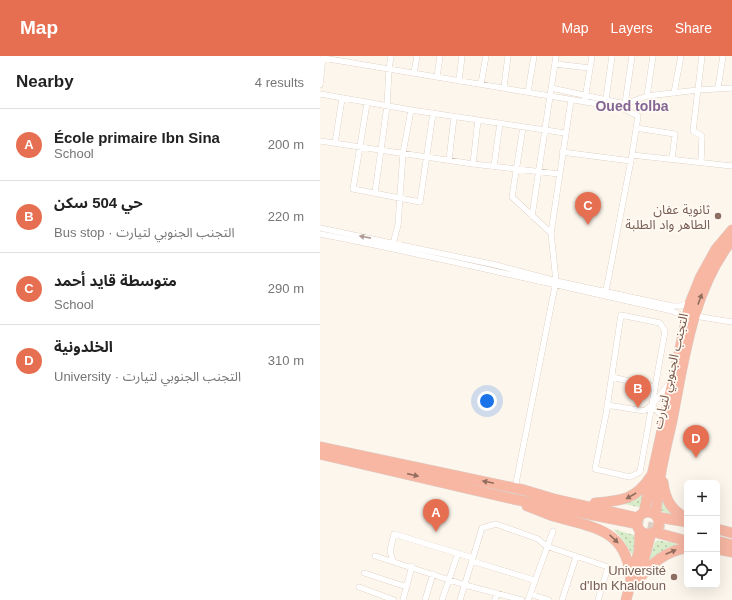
<!DOCTYPE html>
<meta charset="utf-8">
<style>
body{margin:0;font-family:Helvetica,"Noto Sans Arabic",sans-serif;background:#f2f2f2;color:#222}
.controls{position:absolute;right:12px;bottom:12px;display:grid;overflow:hidden;border-radius:6px;box-shadow:0 4px 16px #0002}
.controls button{width:36px;height:36px;display:grid;place-items:center;padding:0;border:0;border-bottom:1px solid #e0e0e0;background:#fff;color:#222;font:20px sans-serif}
.you{position:absolute;left:167px;top:345px;width:14px;height:14px;margin:-10px;border:3px solid #fff;border-radius:50%;background:#1a73e8;box-shadow:0 0 0 6px #1a73e833}
.badge{display:grid;place-items:center;width:26px;height:26px;border-radius:50%;background:#e76f51;color:#fff;font-size:13px;font-weight:700}
.pin{position:absolute;translate:-50% -33px;filter:drop-shadow(0 1px 2px #0008)}
.pin::after{content:'';position:absolute;top:21px;width:14px;height:12px;background:inherit;clip-path:polygon(0 0,100% 0,50% 100%)}
.list{margin:0;padding:0;list-style:none}
h2{display:flex;justify-content:space-between;align-items:center;height:52px;margin:0;padding:0 16px;font-size:17px}
h2 small{font-size:13px;font-weight:400;color:#767676}
.list li{display:grid;grid-template-columns:26px 1fr auto;gap:12px;align-items:center;box-sizing:border-box;height:72px;padding:0 16px;border-top:1px solid #e0e0e0}
.list b{display:block;font-size:15px;white-space:nowrap}
.list p{margin:0;font-size:13px;white-space:nowrap;color:#767676}
.list em{font-size:13px;font-style:normal;color:#767676}
.icon{flex:none;width:22px;height:22px;fill:none;stroke:currentColor;stroke-width:2;stroke-linecap:round;stroke-linejoin:round}
.map{position:relative;flex:none;width:412px;height:544px;overflow:hidden}
header{display:flex;align-items:center;gap:24px;box-sizing:border-box;height:56px;padding:0 20px;background:#e76f51;color:#fff}
header strong{font-size:19px}
nav{display:flex;gap:22px;margin-inline-start:auto;font-size:14px}
main{display:flex}
aside{flex:1;background:#fff}
.map>svg:first-child{display:block}
.grass{fill:url(#grass-dots)}
.lines{fill:none;stroke-linecap:round;stroke-linejoin:round}
.highway-tunnel{stroke:#dcd0c4;stroke-width:10;stroke-dasharray:10 5;stroke-linecap:butt}
.street-casing{stroke:#d1beb0;stroke-width:6}
.highway-casing{stroke:#dad1cd;stroke-width:11}
.street{stroke:#fff;stroke-width:5.5}
.highway{stroke:#f7b7a3;stroke-width:10}
.oneway{fill:#af9d94}
.oneway2{fill:#936e5e}
.education-dot{fill:#8d6e63;stroke:#fffaf3;stroke-width:1.5}
.labels{text-anchor:middle;stroke-width:3.5;stroke-linejoin:round;paint-order:stroke}
.education-label{font-size:13px;fill:#785e54;stroke:#fffaf3;text-anchor:end}
.street-label{font-size:13px;fill:#7a5c4d;stroke:#fffaf3}
.neighbourhood-label{font-size:14px;font-weight:bold;fill:#846695;stroke:#fffaf3}
</style>
<header>
<strong>Map</strong>
<nav><a>Map</a><a>Layers</a><a>Share</a></nav>
</header>
<main>
<aside>
<h2>Nearby<small>4 results</small></h2>
<ul class="list">
<li><span class="badge">A</span><div><b>École primaire Ibn Sina</b><p>School</p></div><em>200 m</em></li>
<li><span class="badge">B</span><div><b>حي 504 سكن</b><p>Bus stop · التجنب الجنوبي لتيارت</p></div><em>220 m</em></li>
<li><span class="badge">C</span><div><b>متوسطة قايد أحمد</b><p>School</p></div><em>290 m</em></li>
<li><span class="badge">D</span><div><b>الخلدونية</b><p>University · التجنب الجنوبي لتيارت</p></div><em>310 m</em></li>
</ul>
</aside>
<div class="map">
<svg width="412" height="544" viewBox="0 0 412 544">
<defs>
<pattern id="grass-dots" width="8" height="8" patternUnits="userSpaceOnUse"><rect width="8" height="8" fill="#d8ecc9"/><path d="M2 2h.1M6 6h.1" fill="none" stroke="#b4c2a5" stroke-width="1.8" stroke-linecap="round"/></pattern>
</defs>
<rect width="100%" height="100%" fill="#fdf6ec"/>
<path class="grass" d="M329 431 322 450 318 451 300 447Z
M341 441 355 460 341 455Z
M293 473 314 479V502L304 485Z
M338 484 358 488 342 496 328 506 335 486Z"/>
<g class="lines">
<path class="highway-tunnel" d="M313 467 344 474"/>
<g class="street-casing">
<path id="street" d="M3 2 302 52 318 60 312 99 412 110
M235 8 270 12
M94 17 97 0
M117 21 120 0
M139 25 142 0
M161 28 166 0
M0 29 3 0
M184 31 188 0
M231 32 305 48 327 40 378 34 412 32
M398 32 403 0
M208 36 214 0
M354 37 361 0
M0 38 91 54 245 77
M327 40 333 0
M265 43 272 0
M284 44 286 43 292 0
M47 47 33 133 100 146 113 57
M303 51 305 48 312 0
M203 71 192 141 231 177
M316 72 355 78 352 103
M0 85 153 108 239 118
M15 87 22 43
M242 96 311 105
M129 104 134 61
M381 106 382 80 373 75 382 0
M153 108 158 64
M174 110 180 67
M55 137 67 50 69 13 71 0
M212 160 236 0
M0 172 176 209 236 225 352 250H360L370 247
M0 178C118 201 234 229 352 255L359 258 365 266
M73 188 78 169 83 97 91 54
M286 235 312 99
M301 259 340 267 345 275 320 416 310 421 275 413 286 358Z
M375 260 412 266
M292 321 335 331
M287 349 324 355 332 349 351 325
M332 349 345 364
M195 432 236 225 231 177 251 44
M55 500 145 529 202 544
M73 505 70 495 74 478 153 502
M152 505 214 524
M44 517 87 531
M39 531 74 544
M210 538 229 544
M83 544 92 510
M105 544 113 518
M122 544 138 497
M140 544 162 472 176 468 218 483 226 490 288 511 278 544
M175 544 177 537
M208 544 233 475
M242 544 256 501"/>
</g>
<g class="highway-casing">
<path id="highway" d="M0 391 204 434 234 443 314 461
M0 398 193 443 313 467
M343 426C345 443 351 455 367 462
M275 447C301 445 316 444 331 420
M207 450C216 453 225 457 233 460 275 472 308 473 311 526
M317 467a11 11 0 1 1 22 0a11 11 0 1 1-22 0Z
M324 456 370 247 380 222 396 193 412 174
M336 459C337 427 345 396 352 365 364 304 372 235 412 184
M337 461 367 466
M397 473 412 477
M334 476 367 485
M397 485 412 489
M397 493 412 496
M323 507 331 477
M317 525C331 508 345 495 367 492
M306 544 319 495 320 475"/>
</g>
<use href="#street" class="street"/>
<use href="#highway" class="highway"/>
</g>
<defs><path id="oneway-solid" d="M-6-.8H1V-3.2L6.5 0L1 3.2V.8H-6Z"/></defs>
<use class="oneway" href="#oneway-solid" transform="translate(45 181) rotate(-169)"/>
<g class="oneway2">
<use href="#oneway-solid" transform="translate(380 243) rotate(-70)"/>
<use href="#oneway-solid" transform="translate(93 419) rotate(13)"/>
<use href="#oneway-solid" transform="translate(168 426) rotate(-168)"/>
<use href="#oneway-solid" transform="translate(311 440) rotate(150)"/>
<use href="#oneway-solid" transform="translate(294 483) rotate(43)"/>
<use href="#oneway-solid" transform="translate(351 496) rotate(-23)"/>
</g>
<g class="education-dot">
<circle cx="398" cy="160" r="4"/>
<circle cx="354" cy="521" r="4"/>
</g>
<g class="labels">
<g class="education-label">
<text x="390" y="158">ثانوية عفان<tspan x="390" dy="15">الطاهر واد الطلبة</tspan></text>
<text x="346" y="519">Université<tspan x="346" dy="15">d'Ibn Khaldoun</tspan></text>
</g>
<g class="street-label">
<text transform="translate(350 315) rotate(-77)" y="5">التجنب الجنوبي لتيارت</text>
</g>
<g class="neighbourhood-label">
<text x="312" y="55">Oued tolba</text>
</g>
</g>
</svg>
<div class="controls">
<button>+</button>
<button>−</button>
<button><svg class="icon" aria-label="locate" viewBox="0 0 24 24"><circle cx="12" cy="12" r="6"/><path d="M12 2v4M12 18v4M2 12h4M18 12h4"/></svg></button>
</div>
<div class="you"></div>
<div class="pin badge" style="left:116px;top:476px">A</div>
<div class="pin badge" style="left:318px;top:352px">B</div>
<div class="pin badge" style="left:268px;top:169px">C</div>
<div class="pin badge" style="left:376px;top:402px">D</div>
</div>
</main>
